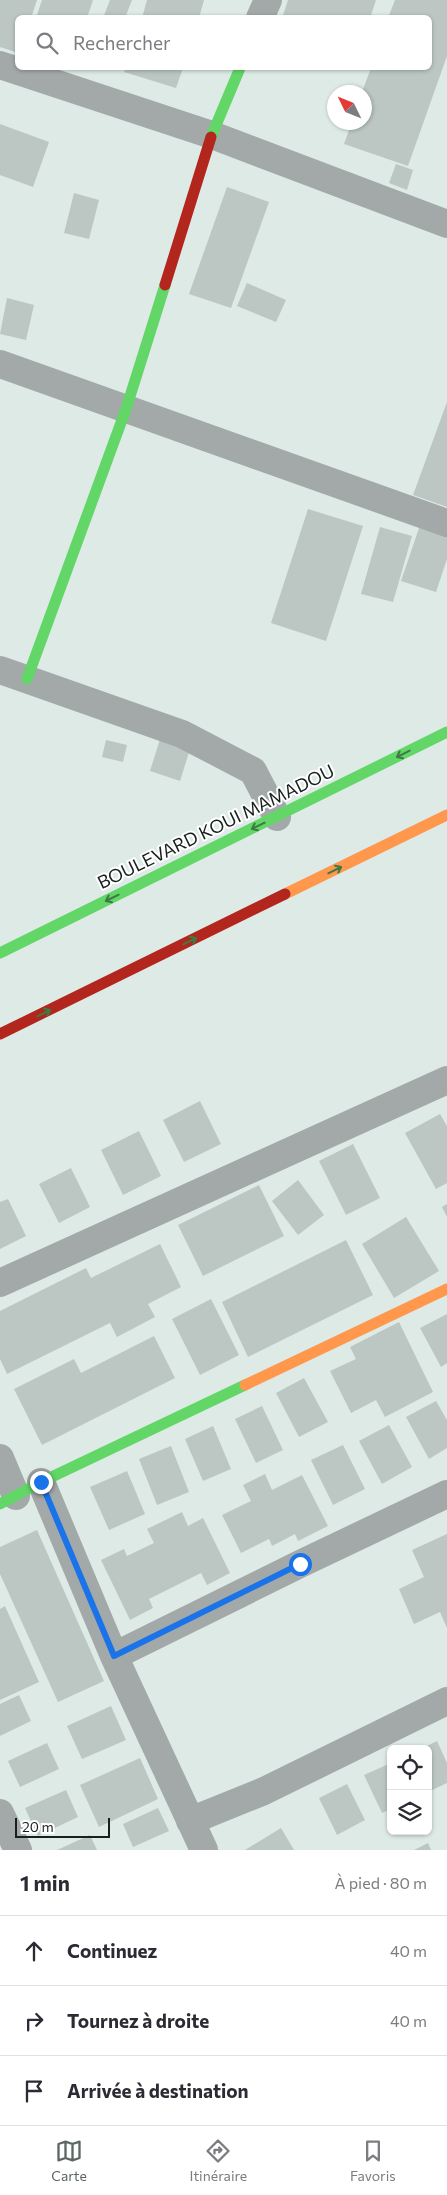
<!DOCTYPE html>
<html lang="fr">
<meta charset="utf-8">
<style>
body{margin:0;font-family:Commissioner,sans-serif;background:#f7f7f7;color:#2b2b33}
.controls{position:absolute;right:15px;bottom:15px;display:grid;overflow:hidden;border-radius:8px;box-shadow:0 1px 4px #0004}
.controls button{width:45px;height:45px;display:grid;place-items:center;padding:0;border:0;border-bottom:1px solid #e1e1e2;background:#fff;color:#2b2b33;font:25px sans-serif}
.compass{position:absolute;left:327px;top:85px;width:45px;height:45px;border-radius:50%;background:#fff;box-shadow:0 1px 4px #0004;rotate:313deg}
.scale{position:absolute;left:15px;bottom:12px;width:95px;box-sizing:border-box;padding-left:5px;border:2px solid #17201e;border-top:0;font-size:14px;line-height:18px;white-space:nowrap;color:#17201e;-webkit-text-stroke:4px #fff;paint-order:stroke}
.stop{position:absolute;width:15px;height:15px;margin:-11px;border:4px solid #1a73e8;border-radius:50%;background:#fff}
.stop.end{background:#1a73e8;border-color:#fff;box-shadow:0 1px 5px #0008}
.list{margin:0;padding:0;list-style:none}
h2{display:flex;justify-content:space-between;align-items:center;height:65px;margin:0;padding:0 20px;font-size:21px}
h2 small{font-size:16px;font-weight:400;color:#7c7c81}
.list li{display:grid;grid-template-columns:32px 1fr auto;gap:15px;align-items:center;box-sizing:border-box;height:70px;padding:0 20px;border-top:1px solid #e1e1e2}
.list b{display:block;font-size:19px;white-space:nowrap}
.list em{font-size:16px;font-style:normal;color:#7c7c81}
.icon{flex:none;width:28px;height:28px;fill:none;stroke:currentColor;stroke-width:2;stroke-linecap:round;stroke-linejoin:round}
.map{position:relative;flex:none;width:447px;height:1850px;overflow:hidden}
.search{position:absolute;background:#fff;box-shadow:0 1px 4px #0004;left:15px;right:15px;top:15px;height:55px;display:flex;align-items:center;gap:12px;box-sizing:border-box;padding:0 18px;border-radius:8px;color:#7c7c81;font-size:19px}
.sheet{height:275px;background:#fff}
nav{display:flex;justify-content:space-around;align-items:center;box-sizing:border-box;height:70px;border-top:1px solid #e1e1e2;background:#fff;font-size:14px;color:#7c7c81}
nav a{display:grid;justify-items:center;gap:2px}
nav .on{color:#5c6764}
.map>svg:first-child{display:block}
.building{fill:#bcc7c3}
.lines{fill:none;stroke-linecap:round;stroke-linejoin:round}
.street{stroke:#a3a9a8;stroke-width:28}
.fast{stroke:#63d668;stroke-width:11}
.slow{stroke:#ff974d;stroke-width:11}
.jam{stroke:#b3261e;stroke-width:11}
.oneway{stroke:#3d7b43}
.route{stroke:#1a73e8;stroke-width:6}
.labels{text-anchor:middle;stroke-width:4;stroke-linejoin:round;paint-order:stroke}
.street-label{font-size:18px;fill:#17201e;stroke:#fff}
</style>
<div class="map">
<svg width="447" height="1850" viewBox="0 0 447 1850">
<rect width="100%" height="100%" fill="#ddeae6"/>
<path class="building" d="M0 0H37L31 18H18V53L0 47Z
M42 0H93L87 18H36Z
M110 0H132L125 18H103Z
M147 0H204L199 18H142Z
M288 0H376L370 18H282Z
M395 0H447V56L408 166 344 144 352 122H364V92H362L371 68H430V18H388Z
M126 68H183L176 88 124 72Z
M0 124 49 142 33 187 0 175Z
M396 164 413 170 407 190 389 183Z
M227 187 269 202 231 308 189 294Z
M74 193 99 200 89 239 64 233Z
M247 283 286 300 276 322 237 306Z
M7 298 34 305 26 340 0 334Z
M447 402V507L413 495Z
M308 509 363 526 326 641 271 623Z
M420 525 447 534V559L436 592 401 581Z
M380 527 412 536 393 602 361 594Z
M161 736 191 746 180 781 150 771Z
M106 740 127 745 123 762 102 757Z
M200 1101 221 1144 184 1162 163 1120Z
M440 1114 447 1126V1183L436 1189 405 1133Z
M139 1131 161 1176 123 1195 101 1150Z
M353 1144 380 1198 346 1215 319 1161Z
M71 1168 90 1207 59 1223 39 1184Z
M298 1180 324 1215 298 1235 272 1201Z
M259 1185 284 1236 203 1276 178 1225Z
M8 1199 26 1236 0 1249V1202Z
M447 1204V1217L442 1207Z
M406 1217 439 1271 394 1298 362 1244Z
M346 1240 373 1295 248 1357 222 1302Z
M160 1244 181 1287 148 1304 155 1317 117 1337 110 1323 7 1374 0 1359V1311L86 1268 91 1278Z
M211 1299 239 1355 200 1375 172 1319Z
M447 1314V1363L441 1367 420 1328Z
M399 1322 433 1392 385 1417 376 1400 351 1413 330 1371 356 1359 350 1347Z
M154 1336 175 1378 42 1445 14 1389 74 1359 81 1373Z
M304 1378 328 1422 299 1437 276 1393Z
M436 1401 447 1420V1448L429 1459 406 1417Z
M262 1406 283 1450 256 1463 235 1419Z
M389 1425 412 1467 382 1484 359 1441Z
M213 1426 231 1469 203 1481 185 1439Z
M343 1445 365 1489 333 1505 311 1460Z
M171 1446 189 1492 157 1505 139 1459Z
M127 1471 145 1514 109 1530 90 1487Z
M265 1474 272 1490 302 1475 328 1526 298 1541 295 1534 272 1546 269 1539 241 1553 222 1515 251 1501 243 1485Z
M182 1512 188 1526 203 1518 230 1573 207 1585 201 1573 149 1599 153 1608 130 1620 101 1560 124 1549 127 1556 154 1543 147 1529Z
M37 1530 104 1681 58 1702 0 1574V1547Z
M447 1534V1628L440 1612 414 1624 399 1589 424 1577 412 1550Z
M5 1606 39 1682 0 1700V1609Z
M19 1695 31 1721 0 1736V1704Z
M111 1706 126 1740 82 1759 67 1726Z
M437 1741 447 1763V1783L428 1792V1749H421Z
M47 1743 59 1769 20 1787 8 1761Z
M140 1758 158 1799 99 1827 80 1785Z
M391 1763V1809L382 1813 364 1775Z
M347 1784 365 1820 337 1835 319 1798Z
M66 1790 78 1817 38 1836 25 1808Z
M158 1808 169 1831 133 1847 123 1824Z
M281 1828 294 1850H245Z
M90 1835 97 1850H57Z
M428 1843 431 1850H414Z"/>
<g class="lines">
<path class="street" d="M260 18 268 0
M0 65 212 135 447 224
M0 364 447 523
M0 670 182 734 253 771 277 817
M0 1283 447 1080
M0 1458 16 1496
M41 1482 114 1656 204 1850
M114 1656 300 1564 447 1494
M0 1813 18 1850
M190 1821 264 1791 447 1701"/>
<path class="fast" d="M211 137 240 68
M27 679 126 409 165 285
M0 953 447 732
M0 1504 41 1482 245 1385"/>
<path class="slow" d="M285 894 447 815
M245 1385 447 1289"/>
<path class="jam" d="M165 285 211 137
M0 1034 285 894"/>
</g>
<defs><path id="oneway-shaft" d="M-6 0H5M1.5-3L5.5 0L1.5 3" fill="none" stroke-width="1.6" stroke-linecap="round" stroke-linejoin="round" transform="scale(1.25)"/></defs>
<g class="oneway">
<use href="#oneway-shaft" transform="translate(403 754) rotate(153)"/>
<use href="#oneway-shaft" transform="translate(258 826) rotate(154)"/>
<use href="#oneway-shaft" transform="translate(335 870) rotate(-26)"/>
<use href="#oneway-shaft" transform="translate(112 898) rotate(154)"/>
<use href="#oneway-shaft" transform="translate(190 941) rotate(-26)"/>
<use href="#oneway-shaft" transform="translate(44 1013) rotate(-26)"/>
</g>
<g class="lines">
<path class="route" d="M41 1482 114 1656 300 1564"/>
</g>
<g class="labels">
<g class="street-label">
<text transform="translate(216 827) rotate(-26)" y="6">BOULEVARD KOUI MAMADOU</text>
</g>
</g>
</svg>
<div class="controls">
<button><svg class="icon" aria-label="locate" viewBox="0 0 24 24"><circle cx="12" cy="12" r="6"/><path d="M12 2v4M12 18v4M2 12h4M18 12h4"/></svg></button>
<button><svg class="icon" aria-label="layers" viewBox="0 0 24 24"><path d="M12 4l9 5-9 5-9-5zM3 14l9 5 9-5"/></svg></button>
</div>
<svg class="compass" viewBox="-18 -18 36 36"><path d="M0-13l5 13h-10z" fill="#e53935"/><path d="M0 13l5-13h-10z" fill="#7c7c81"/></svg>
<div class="scale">20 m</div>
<div class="stop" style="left:300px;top:1564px"></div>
<div class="stop end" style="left:41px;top:1482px"></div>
<div class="search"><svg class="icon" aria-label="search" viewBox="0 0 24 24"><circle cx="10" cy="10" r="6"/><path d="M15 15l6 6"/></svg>Rechercher</div>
</div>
<section class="sheet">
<h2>1 min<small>À pied · 80 m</small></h2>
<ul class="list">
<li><svg class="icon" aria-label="ahead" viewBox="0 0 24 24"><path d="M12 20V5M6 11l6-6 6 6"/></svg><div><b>Continuez</b></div><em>40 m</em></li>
<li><svg class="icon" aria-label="right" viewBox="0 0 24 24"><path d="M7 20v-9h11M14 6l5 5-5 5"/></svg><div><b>Tournez à droite</b></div><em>40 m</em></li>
<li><svg class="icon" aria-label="arrive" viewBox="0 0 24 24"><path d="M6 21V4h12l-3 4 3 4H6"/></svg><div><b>Arrivée à destination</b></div></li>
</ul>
</section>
<nav>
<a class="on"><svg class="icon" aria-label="map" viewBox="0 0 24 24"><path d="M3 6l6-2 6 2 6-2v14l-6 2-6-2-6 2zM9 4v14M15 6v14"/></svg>Carte</a>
<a><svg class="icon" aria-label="directions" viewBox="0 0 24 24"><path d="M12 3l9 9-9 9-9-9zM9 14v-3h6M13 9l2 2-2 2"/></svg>Itinéraire</a>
<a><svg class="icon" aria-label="saved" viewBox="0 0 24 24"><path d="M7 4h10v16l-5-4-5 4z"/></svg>Favoris</a>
</nav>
